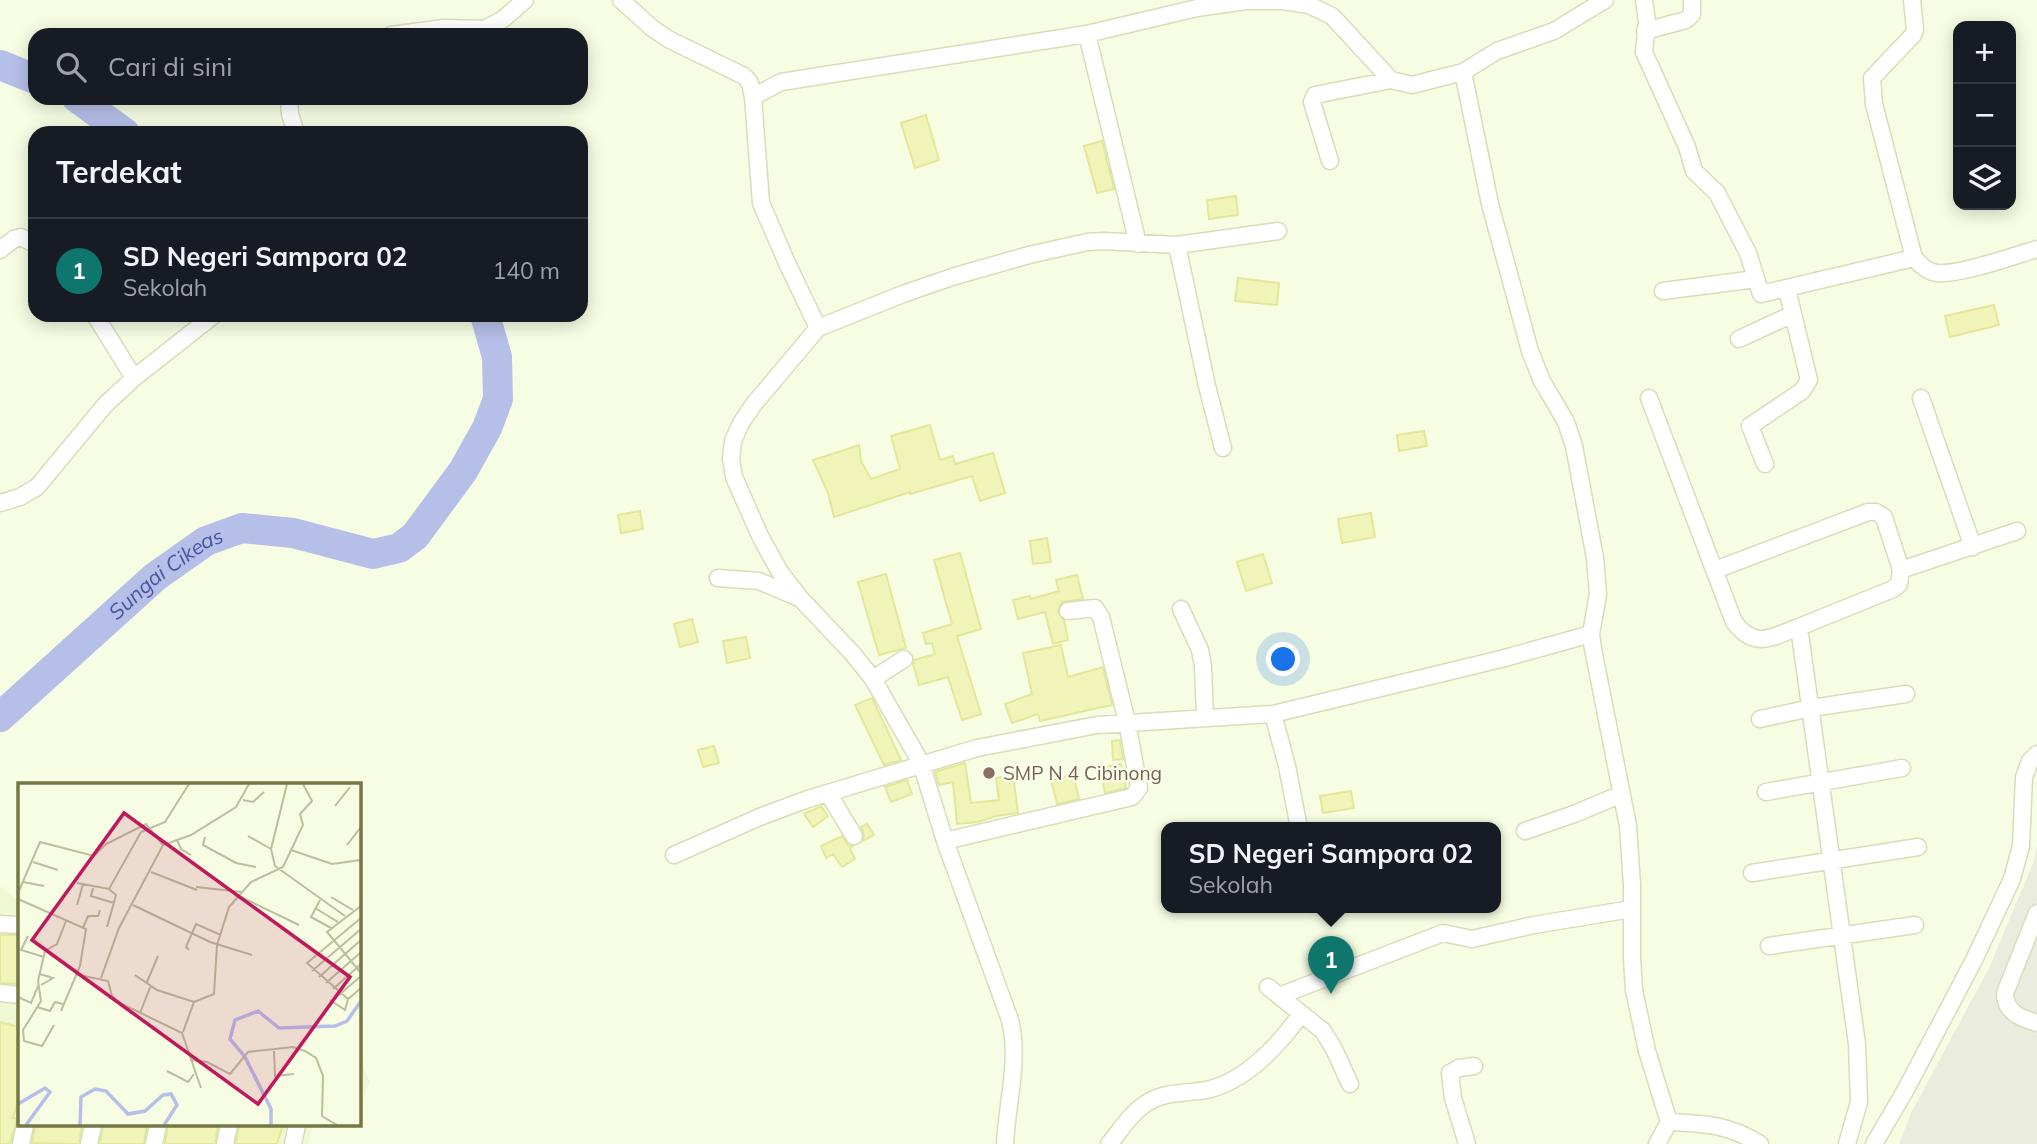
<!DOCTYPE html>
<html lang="id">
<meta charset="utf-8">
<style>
body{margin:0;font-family:Mulish,sans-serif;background:#20242c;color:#f1f3f6}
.controls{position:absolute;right:21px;top:21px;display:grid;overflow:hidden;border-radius:14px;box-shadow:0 4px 18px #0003}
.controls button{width:63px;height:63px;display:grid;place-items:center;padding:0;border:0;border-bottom:2px solid #363941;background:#171b24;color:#f1f3f6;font:35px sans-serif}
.you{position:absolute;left:1284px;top:660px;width:24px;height:24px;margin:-18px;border:5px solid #fff;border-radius:50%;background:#1a73e8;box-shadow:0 0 0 10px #1a73e833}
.badge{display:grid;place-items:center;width:46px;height:46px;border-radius:50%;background:#0f766e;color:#fff;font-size:23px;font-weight:700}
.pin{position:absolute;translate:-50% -58px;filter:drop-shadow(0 2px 4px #0008)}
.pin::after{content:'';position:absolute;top:37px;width:24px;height:21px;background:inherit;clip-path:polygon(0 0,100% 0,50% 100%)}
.popup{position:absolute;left:1161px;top:822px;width:340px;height:91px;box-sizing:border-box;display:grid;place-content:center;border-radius:14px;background:#171b24;filter:drop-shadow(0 2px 5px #0005);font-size:23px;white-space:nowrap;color:#9ea1a6}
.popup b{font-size:26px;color:#f1f3f6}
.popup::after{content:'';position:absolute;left:50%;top:100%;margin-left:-14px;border:14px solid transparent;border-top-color:#171b24}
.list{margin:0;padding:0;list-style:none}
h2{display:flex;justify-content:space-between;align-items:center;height:91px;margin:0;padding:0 28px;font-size:30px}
h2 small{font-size:23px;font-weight:400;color:#9ea1a6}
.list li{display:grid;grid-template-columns:46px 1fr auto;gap:21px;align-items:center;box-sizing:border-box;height:105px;padding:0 28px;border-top:2px solid #363941}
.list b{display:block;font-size:26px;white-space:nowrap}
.list p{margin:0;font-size:23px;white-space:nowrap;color:#9ea1a6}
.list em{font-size:23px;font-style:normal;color:#9ea1a6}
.icon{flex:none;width:38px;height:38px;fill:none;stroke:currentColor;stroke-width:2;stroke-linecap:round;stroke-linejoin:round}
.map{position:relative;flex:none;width:2037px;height:1144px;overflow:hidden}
.search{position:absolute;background:#171b24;box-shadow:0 4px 18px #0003;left:28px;top:28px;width:560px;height:77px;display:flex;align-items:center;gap:18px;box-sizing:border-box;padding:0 24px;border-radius:21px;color:#9ea1a6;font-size:26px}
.panel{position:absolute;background:#171b24;box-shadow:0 4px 18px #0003;left:28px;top:126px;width:560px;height:196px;border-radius:21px}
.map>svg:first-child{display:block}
.residential{fill:#f0f7d4}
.industrial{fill:#eaecde}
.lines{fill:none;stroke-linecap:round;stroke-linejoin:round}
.river{stroke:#b6bfe8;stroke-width:30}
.building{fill:#f0f4b9;stroke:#e3e898;stroke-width:2}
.minor-casing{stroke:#d8ddb9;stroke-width:19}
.minor{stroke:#fff;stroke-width:16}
.education-dot{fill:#8d6e63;stroke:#f9ffea;stroke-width:2.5}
.labels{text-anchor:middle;stroke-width:5;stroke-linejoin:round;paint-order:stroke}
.education-label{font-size:19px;fill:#785e54;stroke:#f9ffea;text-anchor:start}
.water-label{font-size:21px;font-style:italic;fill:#4856a1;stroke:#f9ffea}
.inset-river{fill:none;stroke:#b6bfe8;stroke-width:3.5}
.inset-road{fill:none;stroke:#babf9c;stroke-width:2}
.view{fill:#c2185b;fill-opacity:0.15;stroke:#c2185b;stroke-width:3.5}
.inset-edge{fill:none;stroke:#757747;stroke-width:3.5}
</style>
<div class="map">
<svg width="2037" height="1144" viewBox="0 0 2037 1144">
<rect width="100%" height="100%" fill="#f6fde3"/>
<path class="residential" d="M0 886 19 901V1125H313L308 1144H0Z
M359 1055 370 1083 360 1100 359 1099Z"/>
<path class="industrial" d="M2037 846V1144H1899L1911 1113 1989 968 2034 861Z"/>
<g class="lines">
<g class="river">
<path d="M0 65 35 79"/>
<path d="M77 98 125 133"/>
<path id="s1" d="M0 717 155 577 206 541 242 528 293 533 373 554 399 548 415 536 463 471 487 428 498 399 497 357 485 315"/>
</g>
</g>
<path class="building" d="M926 115 939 160 915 168 901 123Z
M1102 141 1114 189 1097 193 1084 146Z
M1236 196 1238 215 1209 219 1207 200Z
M1238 278 1279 283 1277 305 1235 301Z
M1994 305 1999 325 1950 337 1945 316Z
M930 425 940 460 953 456 955 464 993 453 1005 493 980 501 972 476 910 494V492L834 517 828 493 813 460 859 445 861 461 871 479 900 469 891 436Z
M1424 431 1427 446 1399 451 1397 435Z
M640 511 643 529 621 533 618 515Z
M1371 513 1375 537 1342 543 1338 519Z
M1047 538 1051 562 1033 564 1030 541Z
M960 553 981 629 957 636 981 714 962 720 948 677 919 685 913 664 914 660 935 654 932 643 926 644 923 633 952 624 934 560Z
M1263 554 1272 583 1246 591 1237 562Z
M886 574 906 648 879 655 858 582Z
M1077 575 1083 599 1062 602 1058 611 1064 620 1068 640 1053 644 1045 612 1018 619 1013 600 1030 596 1031 599 1059 591 1056 580Z
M692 619 698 642 680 647 674 624Z
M746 637 750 658 727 663 723 641Z
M1061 645 1068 677 1103 667 1112 705 1040 721 1038 714 1012 723 1005 704 1032 694 1023 653Z
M872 698 874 702 901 760 884 765 855 705Z
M1120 740 1123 759 1113 760 1112 741Z
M714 746 719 763 703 767 698 750Z
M965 763 971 803 999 800 996 778 1013 775 1018 813 996 816 978 822 957 824 953 782 939 785 935 772Z
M1121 764 1126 788 1105 793 1100 768Z
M1073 775 1079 799 1057 804 1051 780Z
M907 780 912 794 891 802 885 787Z
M1351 791 1354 808 1323 813 1320 796Z
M821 806 828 816 813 827 804 814Z
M867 824 874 835 863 841 864 835 861 827Z
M842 836 848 845 853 846 850 849 855 859 842 867 833 854 826 858 821 846Z
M0 935H19V984L0 983Z
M0 1022 19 1027V1098L13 1118 17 1119 10 1144H0Z
M35 1125H82L79 1144 32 1143Z
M103 1125H147L144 1144H100Z
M168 1125H218L215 1144H165Z
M239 1125H283L277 1144H236Z"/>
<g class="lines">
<g class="minor-casing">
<path id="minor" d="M621 0 652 28 668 39 744 76 750 83 753 97 781 82 1087 34 1197 8 1246 1H1282L1309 5 1332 16 1391 80 1412 85 1463 72 1497 51 1554 31 1605 0
M1644 0 1647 22 1644 52 1687 147 1694 171 1717 193 1748 253 1761 294 1914 258
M1912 0 1915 30 1913 35 1872 78 1874 104 1914 258C1921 265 1927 272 1937 273 1960 275 2013 256 2037 249
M1645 31 1686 20 1692 14V0
M1087 34 1138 244
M391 35 444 28 484 29 502 20 525 0
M1463 72 1490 204 1530 351 1542 381 1566 422 1574 446 1595 558 1598 594 1591 634 1593 649 1628 826 1632 885V958L1634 990 1647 1051 1669 1122 1657 1144
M753 97 761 203 787 263 818 328
M289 98 290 114 296 133
M1330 161 1312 102 1315 95 1391 80
M1177 245 1207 386 1223 448
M0 250 14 239 21 237 35 244
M1663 291 1756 279
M95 315 134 378
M1739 339 1793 314
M1649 398 1734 622C1755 650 1772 637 1799 627
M1921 398 1973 547
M1765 464 1750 426 1802 391 1809 380 1787 289
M0 503 20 497 37 487 105 405 134 378 214 315
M1715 570 1868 512H1876L1884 517 1901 570
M718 578 759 581 799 598
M1181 609 1200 650 1203 666 1205 717
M873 679 904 659
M1273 714 1287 766 1299 828
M1760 719 1811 708 1906 694
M1766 792 1902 768
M828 793 854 836
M1525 831 1574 814 1622 794
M945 841 1132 797 1139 788 1127 722 1101 617 1095 608 1068 611
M674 855 762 816 808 799 977 748 1097 725 1273 714 1501 659 1591 634
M1752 873 1918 847
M2037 913 2005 993C2005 1012 2020 1018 2037 1023
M0 924 19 925
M1769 946 1915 925
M1268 987 1323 1031 1334 1049 1350 1084
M0 993 19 995
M1279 996 1443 933 1472 939 1534 925 1631 909
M1669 1122C1705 1124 1728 1124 1760 1144
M21 1144 25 1125
M89 1144 93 1125
M154 1144 158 1125
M225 1144 229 1125
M293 1144 297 1125
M1005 1144C1007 1102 1020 1061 1010 1020L945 841 921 763 873 679 853 654 800 598 780 572 761 538 734 477 731 459 733 441 741 423 754 404 818 328 903 294 955 276 1029 255 1087 242 1104 241 1177 245 1278 231
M1109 1144C1121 1130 1129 1115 1145 1104 1164 1091 1185 1094 1206 1090 1245 1082 1279 1045 1301 1014
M1467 1144 1453 1098 1450 1073 1459 1068 1474 1066
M1847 1144 1859 1102 1857 1044 1799 627 1893 589 1899 584 1901 570 2017 531
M1874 1144 1905 1091 1974 960 2012 879 2021 846 2024 777 2030 761 2037 754"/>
</g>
<use href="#minor" class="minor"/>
</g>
<circle class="education-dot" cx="989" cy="773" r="7"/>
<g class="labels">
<g class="education-label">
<text x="1003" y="780">SMP N 4 Cibinong</text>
</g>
<g class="water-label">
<text dy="7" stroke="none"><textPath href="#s1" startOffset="220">Sungai Cikeas</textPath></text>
</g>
</g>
<g transform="translate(18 783)">
<rect width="343" height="343" fill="#f6fde3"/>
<path class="inset-river" d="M0 321 27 305 32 309 8 342M62 342 63 314 77 306 88 308 110 331 127 328 145 312 153 311 159 322 146 342M253 342V326L227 274 212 256 217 237 240 228 261 245 317 243 329 238 343 218"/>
<path class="inset-road" d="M269 1 253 66 257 83 327 133M225 17 235 19 246 9M317 23 332 4M230 53 253 66M187 54 185 62 218 80 238 84M159 57 163 66 173 72M329 62 343 44M273 67 314 81 343 77M15 79 40 87M133 89 179 107M5 99 26 103M59 100 91 106 123 49 147 39 171 1M178 104 224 109M75 105 73 113 96 120M0 110 22 59 76 73 88 61 128 41 145 62M221 113 281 142M313 114 335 127M0 116 68 146 62 183 43 228M302 117 293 134 313 145M59 122 65 101M115 122 192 159 234 172M343 123 309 149 343 190M297 125 320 139M89 144 98 112 91 106M65 145 70 133H80L82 127M10 153 3 167 26 174M171 167 168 164 178 141 203 152M294 188 343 146M22 191 35 195 23 202M57 191 90 198 94 213 102 220 164 250 183 305M117 192 139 207 176 219 196 211 199 162 211 124 233 99 265 84 285 42 282 31 294 18 285 1M301 194 343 157M83 195 101 145 145 62 173 52 218 24 231 1M129 199 140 173M308 200 343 169M315 206 343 181M321 212 343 193M0 214 13 220 21 201M330 216 289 180 343 135M312 217 327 227 330 216 343 205M19 224 32 228 37 219 45 221M122 230 133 202M36 242 24 263 6 258 5 247 23 218 20 198 27 168 39 161 48 138M165 249 176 219M256 268 257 293 276 291M172 277 189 279 212 291 230 269 275 264 287 268 298 275 305 293 304 333 319 342M149 288 170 299 176 291"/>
<path class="view" d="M106 30 332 194 240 321 14 157Z"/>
<rect width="343" height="343" class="inset-edge"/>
</g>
</svg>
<div class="controls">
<button>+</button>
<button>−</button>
<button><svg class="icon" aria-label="layers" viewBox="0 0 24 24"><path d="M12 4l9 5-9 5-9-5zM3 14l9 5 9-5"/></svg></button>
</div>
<div class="you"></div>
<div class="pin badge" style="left:1331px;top:994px">1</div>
<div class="popup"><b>SD Negeri Sampora 02</b>Sekolah</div>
<div class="search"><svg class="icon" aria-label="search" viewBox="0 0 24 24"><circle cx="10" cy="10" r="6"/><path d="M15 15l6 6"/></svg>Cari di sini</div>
<section class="panel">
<h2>Terdekat<small></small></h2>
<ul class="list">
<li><span class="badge">1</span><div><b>SD Negeri Sampora 02</b><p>Sekolah</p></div><em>140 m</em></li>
</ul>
</section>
</div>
